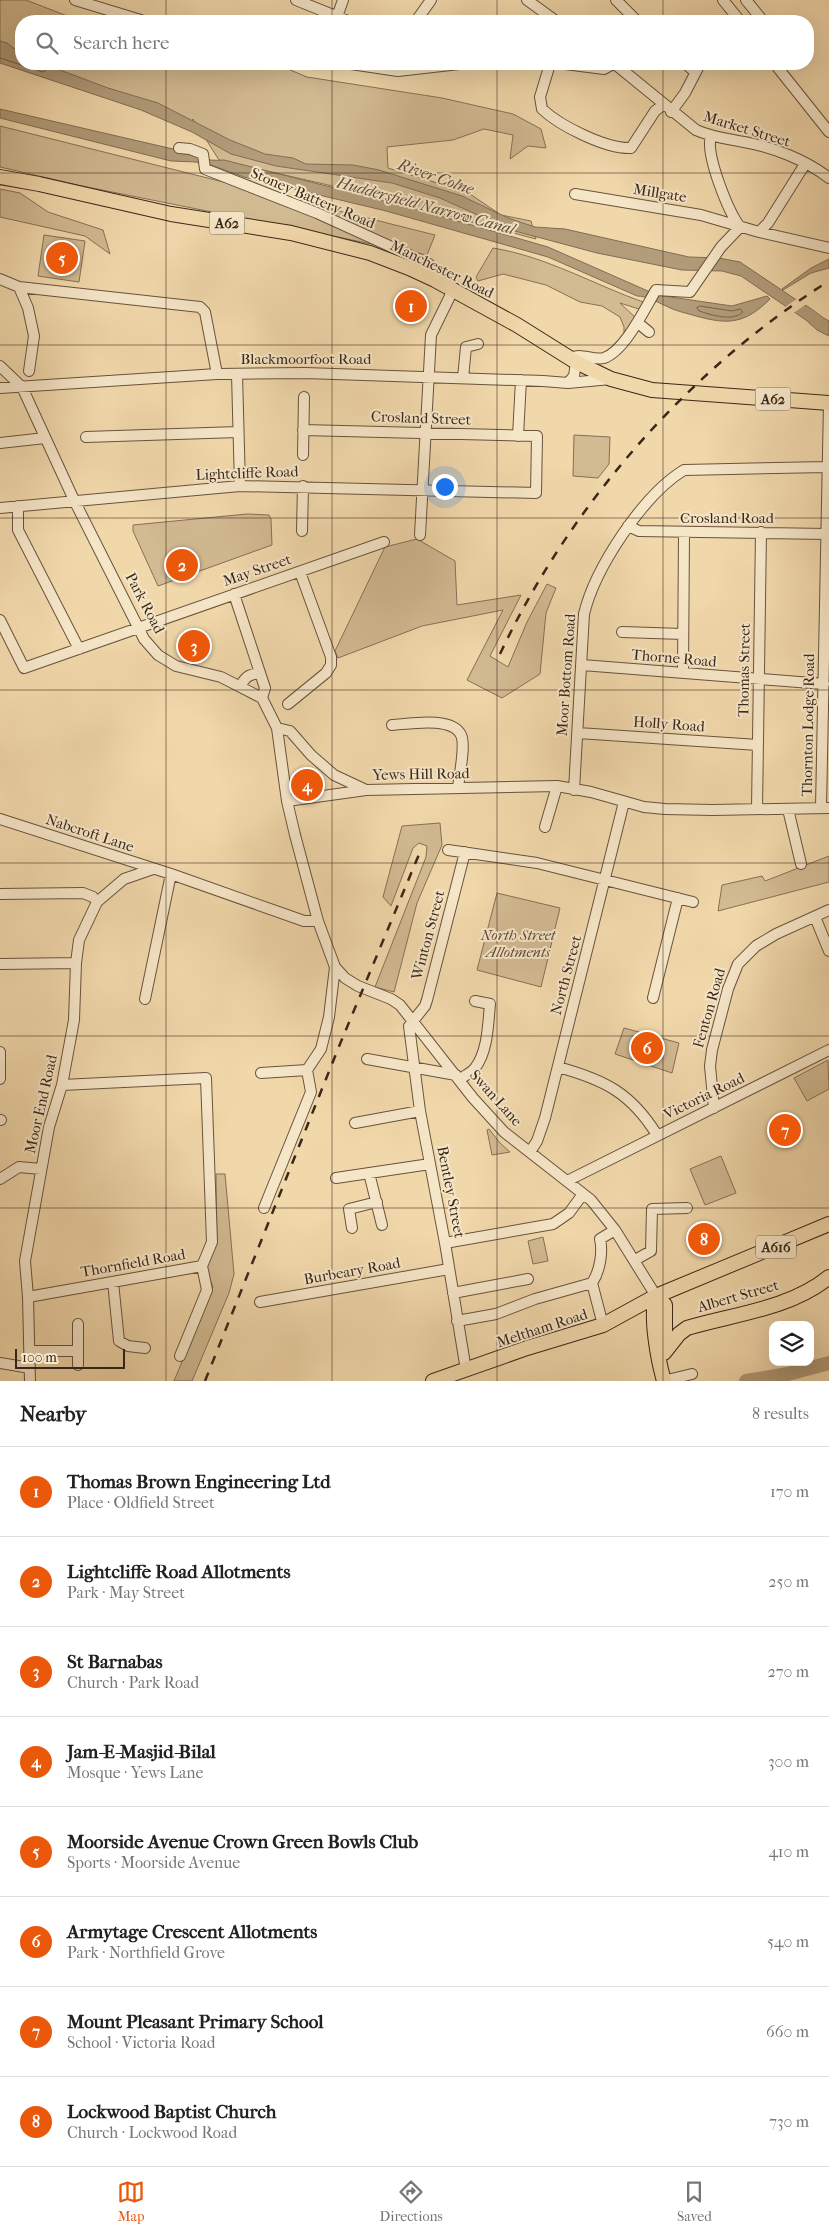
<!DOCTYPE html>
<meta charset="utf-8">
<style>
body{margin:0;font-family:"IM FELL French Canon",serif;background:#f2f2f2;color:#222}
.controls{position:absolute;right:15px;bottom:15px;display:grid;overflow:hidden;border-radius:10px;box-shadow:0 5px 20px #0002}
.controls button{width:45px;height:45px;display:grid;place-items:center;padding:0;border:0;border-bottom:1px solid #e0e0e0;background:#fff;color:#222;font:25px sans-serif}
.scale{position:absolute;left:15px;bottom:12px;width:110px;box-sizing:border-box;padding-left:5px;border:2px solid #39271a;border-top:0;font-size:14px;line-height:18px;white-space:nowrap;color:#39271a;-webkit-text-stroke:4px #f6e6c8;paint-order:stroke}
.you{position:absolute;left:444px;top:486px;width:18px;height:18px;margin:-12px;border:4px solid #fff;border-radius:50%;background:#1a73e8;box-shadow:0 0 0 8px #1a73e833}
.badge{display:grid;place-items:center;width:32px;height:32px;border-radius:50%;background:#ea580c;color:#fff;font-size:16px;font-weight:700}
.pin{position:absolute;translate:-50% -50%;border:2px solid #fff;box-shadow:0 1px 5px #0006}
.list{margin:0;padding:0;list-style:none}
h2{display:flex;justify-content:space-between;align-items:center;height:65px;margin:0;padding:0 20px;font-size:21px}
h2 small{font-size:16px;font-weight:400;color:#767676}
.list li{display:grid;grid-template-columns:32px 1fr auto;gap:15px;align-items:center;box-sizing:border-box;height:90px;padding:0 20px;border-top:1px solid #e0e0e0}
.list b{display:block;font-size:19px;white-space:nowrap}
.list p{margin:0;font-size:16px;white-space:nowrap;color:#767676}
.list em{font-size:16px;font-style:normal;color:#767676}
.icon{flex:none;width:28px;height:28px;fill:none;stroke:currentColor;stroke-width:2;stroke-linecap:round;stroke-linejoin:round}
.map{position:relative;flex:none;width:829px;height:1381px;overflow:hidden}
.search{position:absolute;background:#fff;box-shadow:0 5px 20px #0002;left:15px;right:15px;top:15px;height:55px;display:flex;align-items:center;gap:12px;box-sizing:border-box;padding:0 18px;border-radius:20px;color:#767676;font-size:19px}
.sheet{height:785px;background:#fff}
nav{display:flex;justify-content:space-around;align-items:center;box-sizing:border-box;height:70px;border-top:1px solid #e0e0e0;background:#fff;font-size:14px;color:#767676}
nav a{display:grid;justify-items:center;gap:2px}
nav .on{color:#ea580c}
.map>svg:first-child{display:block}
.green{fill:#d2ba92;stroke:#867056}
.water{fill:#b29c7a;stroke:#826d54}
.pier{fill:#f1d8ab}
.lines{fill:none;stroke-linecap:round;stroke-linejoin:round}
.shore{stroke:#76624a;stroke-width:1}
.river{stroke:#b29c7a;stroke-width:14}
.minor-casing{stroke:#67533e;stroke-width:12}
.major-casing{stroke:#39271a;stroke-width:16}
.minor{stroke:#f6e6c8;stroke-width:10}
.major{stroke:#f1d8ab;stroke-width:14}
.rail{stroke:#39271a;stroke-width:2.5;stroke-dasharray:9 9;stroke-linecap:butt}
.grid{fill:none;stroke:#39271a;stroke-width:1;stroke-opacity:0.55}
.labels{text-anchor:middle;stroke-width:4;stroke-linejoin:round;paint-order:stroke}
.shield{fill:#f6e6c8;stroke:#72604e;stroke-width:1}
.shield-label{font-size:14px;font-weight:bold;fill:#39271a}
.street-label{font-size:15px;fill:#39271a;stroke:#f6e6c8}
.park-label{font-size:15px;font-style:italic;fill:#5f4c38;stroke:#f6e6c8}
.water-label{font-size:16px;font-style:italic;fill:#5d4a37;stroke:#f6e6c8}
</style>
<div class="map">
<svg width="829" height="1381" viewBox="0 0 829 1381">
<rect width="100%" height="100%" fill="#f1d8ab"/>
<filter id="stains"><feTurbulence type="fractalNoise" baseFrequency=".004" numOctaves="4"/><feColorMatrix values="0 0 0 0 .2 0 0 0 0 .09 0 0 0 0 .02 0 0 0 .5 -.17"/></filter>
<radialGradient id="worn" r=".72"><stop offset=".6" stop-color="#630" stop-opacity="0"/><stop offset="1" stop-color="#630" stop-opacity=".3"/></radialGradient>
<path class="green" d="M0 0H26L80 21H21V60L0 52Z
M32 64H276L307 77 442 98 513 114 541 129 546 148 528 146 510 159 513 135 484 129 453 140 387 147 388 168 467 192 501 215 531 221 536 239 350 190 219 160 193 119 191 122Z
M0 126 435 235 427 255 82 186 0 167Z
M0 189 20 193 48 212 103 230 110 254 85 236 0 217Z
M44 235 85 241 79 282 38 276Z
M493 248C548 257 594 285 646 303L642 310 620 303 637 319 624 334V327L620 317 602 306 580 302 546 285 503 274 478 281 476 277Z
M574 435 610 437 609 464 598 478 573 476Z
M247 514 269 515 271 519 272 545 158 586 133 531V525Z
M417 539 455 561 457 605 521 595 490 656 508 667 527 622 547 584 556 588 546 613 540 674 502 698 467 680 503 610 422 626 338 658 335 651 385 547Z
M440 823 442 845 417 903 394 992 375 987 426 857 427 846 419 843 413 848 391 906 383 897 402 826Z
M829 856V882L718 911 722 885 762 876 765 881Z
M497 893 560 908 541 987 477 970Z
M624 1028 679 1043 672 1073 615 1054Z
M828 1060 829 1089 807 1101 794 1078Z
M489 1129 500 1143 510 1152 492 1155 487 1130Z
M721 1156 736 1193 705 1205 690 1169Z
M216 1174H225L234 1274 229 1293 192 1381H174L213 1287 205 1267 217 1244Z
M543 1237 548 1261 533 1264 528 1241Z"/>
<path class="water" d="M0 41 7 43 21 54V64H44L108 88 158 103 230 140 265 154 293 158 306 164 353 165 379 170 462 196 508 218 535 227 565 229 689 257 719 258 740 262 801 303C811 307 819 316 829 321V336L817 330 806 320 741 276 722 271 682 270 597 253 511 230 440 198 392 183 276 166 231 154 192 132 141 110 0 63Z
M0 109 173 149C191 155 205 162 224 160L409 207 548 247 657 295 732 306 767 296 770 299C745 324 728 325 696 316 686 313 675 311 666 306 657 302 647 296 637 296L548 257 386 211 244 177 211 165 196 162 171 161 0 118Z
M829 259V268L811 273 783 290 782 289 811 268Z"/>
<path class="pier" d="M798 298 808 303 792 314 784 308Z"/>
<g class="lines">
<path class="shore" d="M0 58 43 72 46 70 45 64
M700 306 732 311 740 309 743 312C732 322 712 315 699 311L697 308Z"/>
<path class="river" d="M746 1381 788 1374 829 1363"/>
<g class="minor-casing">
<path id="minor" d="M75 0 144 21
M296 0 348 21
M527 0 556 21
M616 0 637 21
M723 0 740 21
M746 0 763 21
M337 17 343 0
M416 21 431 0
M351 64 398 71 459 64
M550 64 540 97 542 109C560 126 606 149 631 148L655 111 663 105
M565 64 604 69 613 64
M615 64 696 130C711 137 728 139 744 142 773 147 806 160 829 178
M686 64 695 72
M777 64 778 68 829 132
M671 112 685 93 700 64
M711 136C705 154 728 211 740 227
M179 148 190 149 203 154 205 169 210 171 317 213 429 264 436 272 435 280
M575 194 701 215 759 232 829 248
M759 232 768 223 805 164
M0 279 19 287 200 307 205 312 217 374
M19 287 28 308 34 336 29 371
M638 323 649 332
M570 358C581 352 592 361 604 358 625 351 645 308 656 290L690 292 721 247 740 227
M0 366 22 387 74 500 144 639 158 655 176 666 221 677 262 698 277 728 287 801 295 835 318 921 335 967 345 978 358 986 391 999 400 1005 473 1098 504 1132 591 1200 615 1230 656 1296
M237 374 240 486
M463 378 466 347 478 344
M568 383 574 376 576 362
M0 388 217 374 305 373 543 381 568 383 611 379
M518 436 521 380
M86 437 238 432
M0 443 45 438
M303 455 304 397
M18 506V530L79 649
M0 508 240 486 536 493 537 436 303 430
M628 526 639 531 828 534
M302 531 303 486
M420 535 431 335 453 290
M234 594 265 688 262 698
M0 620 24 668 384 542
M622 632 683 634
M582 665 824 684
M683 673 684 533
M241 685C246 676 250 674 260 673
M288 704 326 673 331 665V657L300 572
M392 725C409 724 452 716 461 735 466 745 459 776 458 788
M277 728 290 731 311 755 334 775 366 790 557 786 591 792 644 807 665 809 713 810 829 808
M578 733 758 745
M574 790 584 614C595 568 643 495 684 470L827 467
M287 801 366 790
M821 808 829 403
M757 809 761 532
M788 809 801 864
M0 819 171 874 304 921H318
M545 827 557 786
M448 850 537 863 693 902
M465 852 427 1000 425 1006 409 1026 420 1111 445 1243 466 1370
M0 894 83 893 93 897 97 902
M815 917 829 951
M0 964 76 963
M653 998 678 898
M145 999 171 874
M0 1052V1079
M367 1059 456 1075
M558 1067C605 1080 631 1093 657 1135
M261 1073 307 1070 321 1049 329 1017 335 967
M459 1080C464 1076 471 1073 475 1068 488 1051 488 1024 490 1004L475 1001
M714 1108 710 1066 712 1050 728 989 738 964 756 946 776 934 829 910
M0 1120H1
M355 1123 420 1111
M530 1152 537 1141 545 1118 624 802
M369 1173 382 1225
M336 1178 430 1164
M0 1179 19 1167 41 1169
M567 1181 829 1050
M264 1208 311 1092 307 1070
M352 1228 349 1209 377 1202
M445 1243 553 1224 569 1213 583 1194
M635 1260 651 1251 652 1209 687 1208
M113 1282 119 1341 128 1346 145 1348
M453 1293 528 1279
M28 1297 202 1266 212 1242 206 1078 62 1085
M260 1302 449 1269
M457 1321 496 1314 535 1299 592 1283
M78 1324V1365
M603 1325 592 1283C600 1271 603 1252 600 1239L615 1230
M30 1351H78
M180 1356 207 1290 202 1266
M0 1363 30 1368
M30 1381 28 1297 25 1261 49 1127 62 1085 74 1020 76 963 79 940 97 902 124 879 153 869
M663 1381 692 1374"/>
</g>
<g class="major-casing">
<path id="major" d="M0 177 39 184 171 214 291 233 370 253 409 268 435 280 517 325 576 362 611 379 652 390 829 403
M656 1296C650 1317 658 1360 664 1381
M656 1296 665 1305V1342
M664 1353 679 1334 687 1328C734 1314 790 1309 829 1277
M433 1381 527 1348 603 1325 656 1296 829 1224"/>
</g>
<use href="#minor" class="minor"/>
<use href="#major" class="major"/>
<path class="rail" d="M500 654C570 505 689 369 829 281
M205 1381 340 1044 420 852"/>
</g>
<path class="grid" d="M166 0V21M332 0V21M497 0V21M663 0V21M166 64V1381M332 64V1381M497 64V1381M663 64V1381M0 173H829M0 345H829M0 518H829M0 690H829M0 863H829M0 1036H829M0 1208H829"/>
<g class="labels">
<g class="shield">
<rect x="209.5" y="211.5" width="35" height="23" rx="4"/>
<rect x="755.5" y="387.5" width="35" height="23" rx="4"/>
<rect x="756" y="1235.5" width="40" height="23" rx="4"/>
</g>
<g class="shield-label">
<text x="227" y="228">A62</text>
<text x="773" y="404">A62</text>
<text x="776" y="1252">A616</text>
</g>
<g class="street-label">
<text transform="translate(747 129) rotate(17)" y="5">Market Street</text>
<text transform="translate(660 193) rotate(9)" y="5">Millgate</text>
<text transform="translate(313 198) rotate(23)" y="5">Stoney Battery Road</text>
<text transform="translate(442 269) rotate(26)" y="5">Manchester Road</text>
<text x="306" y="364">Blackmoorfoot Road</text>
<text transform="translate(421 418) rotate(2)" y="5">Crosland Street</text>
<text transform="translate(247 473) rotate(-2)" y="5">Lightcliffe Road</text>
<text x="727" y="523">Crosland Road</text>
<text transform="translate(257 570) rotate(-19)" y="5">May Street</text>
<text transform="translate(145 603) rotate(62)" y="5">Park Road</text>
<text transform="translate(674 658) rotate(5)" y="5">Thorne Road</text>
<text transform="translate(744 670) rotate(-89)" y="5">Thomas Street</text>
<text transform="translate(566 675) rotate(-86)" y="5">Moor Bottom Road</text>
<text transform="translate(669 724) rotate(4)" y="5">Holly Road</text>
<text transform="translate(808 725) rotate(-89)" y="5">Thornton Lodge Road</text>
<text transform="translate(421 774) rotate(-1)" y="5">Yews Hill Road</text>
<text transform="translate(90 833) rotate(18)" y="5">Nabcroft Lane</text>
<text transform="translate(428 935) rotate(-75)" y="5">Winton Street</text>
<text transform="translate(566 975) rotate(-75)" y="5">North Street</text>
<text transform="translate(709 1008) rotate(-74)" y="5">Fenton Road</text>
<text transform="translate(704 1096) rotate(-26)" y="5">Victoria Road</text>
<text transform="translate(496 1098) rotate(48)" y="5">Swan Lane</text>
<text transform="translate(41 1104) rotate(-77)" y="5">Moor End Road</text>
<text transform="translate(451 1192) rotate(79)" y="5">Bentley Street</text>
<text transform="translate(133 1263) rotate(-10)" y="5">Thornfield Road</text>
<text transform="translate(352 1271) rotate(-10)" y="5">Burbeary Road</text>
<text transform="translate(738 1296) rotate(-16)" y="5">Albert Street</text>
<text transform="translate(542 1328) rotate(-18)" y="5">Meltham Road</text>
</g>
<g class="park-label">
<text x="518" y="940">North Street<tspan x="518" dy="17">Allotments</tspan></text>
</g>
<g class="water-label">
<text transform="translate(436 176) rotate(19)" y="6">River Colne</text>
<text transform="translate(426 205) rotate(15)" y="6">Huddersfield Narrow Canal</text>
</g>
</g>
<rect width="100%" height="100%" filter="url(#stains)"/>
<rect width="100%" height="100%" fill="url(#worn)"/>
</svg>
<div class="controls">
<button><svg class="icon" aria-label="layers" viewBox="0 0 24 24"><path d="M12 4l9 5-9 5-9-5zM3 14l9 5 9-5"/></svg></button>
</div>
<div class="scale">100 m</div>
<div class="you"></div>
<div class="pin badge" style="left:411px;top:306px">1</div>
<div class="pin badge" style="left:182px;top:565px">2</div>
<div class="pin badge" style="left:194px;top:646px">3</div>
<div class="pin badge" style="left:307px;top:785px">4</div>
<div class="pin badge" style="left:62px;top:258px">5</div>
<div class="pin badge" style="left:647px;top:1048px">6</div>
<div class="pin badge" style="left:785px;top:1130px">7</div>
<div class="pin badge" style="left:704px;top:1239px">8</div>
<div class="search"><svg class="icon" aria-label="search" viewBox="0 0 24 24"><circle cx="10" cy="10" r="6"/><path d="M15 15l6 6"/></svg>Search here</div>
</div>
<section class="sheet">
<h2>Nearby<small>8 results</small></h2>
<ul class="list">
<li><span class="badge">1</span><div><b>Thomas Brown Engineering Ltd</b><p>Place · Oldfield Street</p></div><em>170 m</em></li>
<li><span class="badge">2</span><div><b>Lightcliffe Road Allotments</b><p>Park · May Street</p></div><em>250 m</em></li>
<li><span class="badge">3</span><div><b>St Barnabas</b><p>Church · Park Road</p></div><em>270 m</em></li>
<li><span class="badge">4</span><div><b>Jam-E-Masjid-Bilal</b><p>Mosque · Yews Lane</p></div><em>300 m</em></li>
<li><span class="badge">5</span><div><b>Moorside Avenue Crown Green Bowls Club</b><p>Sports · Moorside Avenue</p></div><em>410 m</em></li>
<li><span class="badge">6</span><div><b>Armytage Crescent Allotments</b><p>Park · Northfield Grove</p></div><em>540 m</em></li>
<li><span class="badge">7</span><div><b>Mount Pleasant Primary School</b><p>School · Victoria Road</p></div><em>660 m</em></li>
<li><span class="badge">8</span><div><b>Lockwood Baptist Church</b><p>Church · Lockwood Road</p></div><em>730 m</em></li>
</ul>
</section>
<nav>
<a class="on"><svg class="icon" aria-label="map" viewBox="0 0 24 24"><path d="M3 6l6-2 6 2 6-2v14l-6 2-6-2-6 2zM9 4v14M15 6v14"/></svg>Map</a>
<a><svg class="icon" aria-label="directions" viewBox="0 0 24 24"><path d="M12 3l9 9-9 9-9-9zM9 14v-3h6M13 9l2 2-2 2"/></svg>Directions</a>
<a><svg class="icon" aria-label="saved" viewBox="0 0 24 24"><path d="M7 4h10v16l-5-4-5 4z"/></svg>Saved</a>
</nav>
